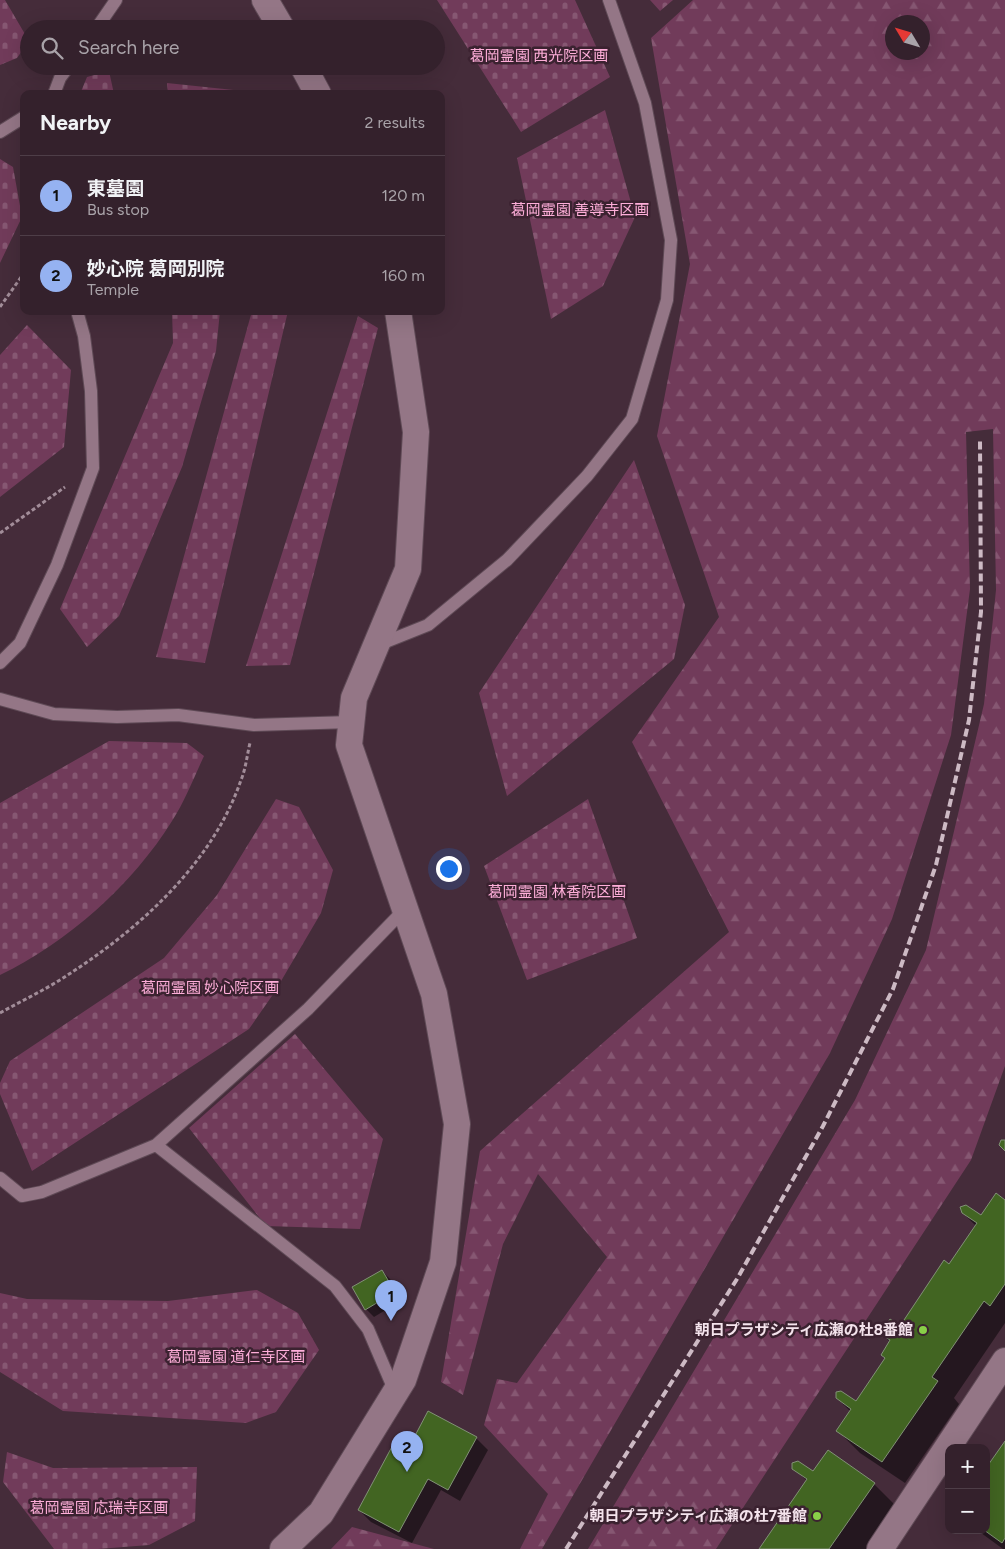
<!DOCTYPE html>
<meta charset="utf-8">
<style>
body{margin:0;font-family:Figtree,"Noto Sans JP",sans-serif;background:#3f2e38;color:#f1f3f6}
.controls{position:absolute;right:15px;bottom:15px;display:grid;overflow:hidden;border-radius:10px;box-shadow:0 5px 20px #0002}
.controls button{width:45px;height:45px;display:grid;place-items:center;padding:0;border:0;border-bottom:1px solid #4e3e48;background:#34212c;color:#f1f3f6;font:25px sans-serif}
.compass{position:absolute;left:885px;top:15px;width:45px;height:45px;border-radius:50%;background:#34212c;box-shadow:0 5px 20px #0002;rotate:308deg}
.you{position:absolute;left:448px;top:868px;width:18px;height:18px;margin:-12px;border:4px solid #fff;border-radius:50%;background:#1a73e8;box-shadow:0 0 0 8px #1a73e833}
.badge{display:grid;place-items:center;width:32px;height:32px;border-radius:50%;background:#95b2f1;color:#111;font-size:16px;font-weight:700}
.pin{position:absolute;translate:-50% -41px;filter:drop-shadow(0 1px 2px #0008)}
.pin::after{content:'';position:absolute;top:26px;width:18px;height:15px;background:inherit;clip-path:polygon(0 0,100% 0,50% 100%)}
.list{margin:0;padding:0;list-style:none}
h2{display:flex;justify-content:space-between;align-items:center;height:65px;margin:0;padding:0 20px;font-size:21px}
h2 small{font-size:16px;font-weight:400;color:#a9a3a9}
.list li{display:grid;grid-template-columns:32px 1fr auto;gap:15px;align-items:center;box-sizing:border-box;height:80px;padding:0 20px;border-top:1px solid #4e3e48}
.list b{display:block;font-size:19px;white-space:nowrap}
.list p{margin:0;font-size:16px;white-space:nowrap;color:#a9a3a9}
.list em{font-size:16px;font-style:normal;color:#a9a3a9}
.icon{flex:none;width:28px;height:28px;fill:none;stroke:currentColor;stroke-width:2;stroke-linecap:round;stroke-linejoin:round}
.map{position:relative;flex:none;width:1005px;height:1549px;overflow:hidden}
.search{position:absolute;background:#34212c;box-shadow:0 5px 20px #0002;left:20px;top:20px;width:425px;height:55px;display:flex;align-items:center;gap:12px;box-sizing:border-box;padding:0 18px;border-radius:28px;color:#a9a3a9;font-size:19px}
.panel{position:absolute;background:#34212c;box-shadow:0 5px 20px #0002;left:20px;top:90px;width:425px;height:225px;border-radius:10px}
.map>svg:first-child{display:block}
.forest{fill:url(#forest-firs);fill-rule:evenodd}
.cemetery{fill:url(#cemetery-stones)}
.shadow{fill:#0007}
.building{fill:#426522;stroke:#819176}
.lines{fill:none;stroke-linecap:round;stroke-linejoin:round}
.service-casing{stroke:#5f4a56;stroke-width:14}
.minor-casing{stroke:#5f4a56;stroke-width:28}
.path{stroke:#a28d99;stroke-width:3;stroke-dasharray:4 2.5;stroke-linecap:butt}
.service{stroke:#947686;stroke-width:12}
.minor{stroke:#947686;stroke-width:26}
.rail{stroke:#cdbac4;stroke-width:4;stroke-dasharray:8 4;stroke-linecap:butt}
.poi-dot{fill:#89cf48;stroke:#3b2230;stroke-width:2}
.labels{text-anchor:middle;stroke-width:5;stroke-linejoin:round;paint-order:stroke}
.park-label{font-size:15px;fill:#feaed9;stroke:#3b2230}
.poi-label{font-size:15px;font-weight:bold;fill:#f4e3ec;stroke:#3b2230;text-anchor:end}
</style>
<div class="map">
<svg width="1005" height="1549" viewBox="0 0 1005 1549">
<defs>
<pattern id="forest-firs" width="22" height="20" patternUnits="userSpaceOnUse" patternTransform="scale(1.25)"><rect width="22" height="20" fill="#713b5a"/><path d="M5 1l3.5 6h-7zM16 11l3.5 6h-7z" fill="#865772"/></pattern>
<pattern id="cemetery-stones" width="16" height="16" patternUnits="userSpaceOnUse" patternTransform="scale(1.25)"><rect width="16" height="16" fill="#713b5a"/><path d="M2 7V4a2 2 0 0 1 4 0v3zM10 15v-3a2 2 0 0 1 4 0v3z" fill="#865772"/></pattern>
</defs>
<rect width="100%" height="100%" fill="#452c3a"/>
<path class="forest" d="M693 0H1005V1066L971 1160 716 1549H588L855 1100 926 950 984 704 996 590 993 429 966 432 970 589 951 735 892 919 830 1053 542 1549H520L548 1494 484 1425 497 1379 517 1383 607 1257 538 1174 503 1244 463 1395 441 1382 480 1151 729 932 632 742 719 617 657 436 690 264 651 38ZM892 22H922V52H892Z
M352 1527 434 1549H331Z"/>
<path class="cemetery" d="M0 0H5L29 41 17 58 0 65Z
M437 0H575L610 77 521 132Z
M650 0H673L660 11Z
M109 71 114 94H80L87 77Z
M167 83 243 91V94H168Z
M605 110 635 217 603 286 551 319 517 158Z
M0 159 13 167 22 217 0 263Z
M172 311H220L216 351 182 467 119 616 87 647 60 609 173 343Z
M252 311H288L205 663 156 657Z
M358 316 378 328 290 665 246 666Z
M27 325 71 370 64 447 0 497V355Z
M634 460 685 605 674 659 507 796 479 693Z
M109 741 187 743 204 756C194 777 185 801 172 821 133 884 67 943 0 975V803Z
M276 799 299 807 333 870 321 913 274 993 249 1029 32 1171 0 1094V1083L10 1061 164 958 217 895Z
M588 799 637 938 527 980 484 866Z
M295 1034 383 1139 360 1229 266 1226 189 1128Z
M257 1290 298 1313 319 1350 276 1412 246 1423 63 1411 0 1372V1293L27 1299 168 1301Z
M7 1452 53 1468 197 1467 195 1521 149 1545 98 1549H54L3 1482Z"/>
<path class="shadow" d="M1005 1201V1323L954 1398 959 1404 905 1483 860 1453 838 1431 851 1412 837 1398 857 1403 886 1359 890 1342 882 1334 900 1327 950 1266 976 1226 963 1213 982 1216Z
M382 1271 390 1279 402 1300 374 1317 366 1309Z
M476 1438 488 1450 460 1501 441 1490 412 1543 371 1522 359 1510 409 1450Z
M1005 1443V1549H1003L977 1530H986Z
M794 1468 874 1484 896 1506 866 1549H760L807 1481Z"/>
<path class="building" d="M1001 1140H1005V1151L999 1145Z
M996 1193 1005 1200V1284L990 1306 984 1301 932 1377 938 1381 882 1462 836 1431 851 1409 836 1398V1392L841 1391 856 1401 885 1358 881 1355 890 1340 880 1334 890 1319 900 1326 944 1260 949 1264 977 1223 962 1213 960 1207 966 1205 981 1215Z
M382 1270 395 1292 365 1310 352 1287Z
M428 1411 477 1437 448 1490 428 1479 399 1532 358 1510 395 1441 408 1449Z
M1005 1441V1538L1002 1543 984 1530H986V1468Z
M828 1450 875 1483 829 1549H759L807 1479 792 1469V1463L798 1461 813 1471Z"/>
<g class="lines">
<g class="service-casing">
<path id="service" d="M96 29 116 0
M54 94 60 78 69 66
M0 132 24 117
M378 645 428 625 507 560 587 476 632 419 667 300 671 240 645 103 609 0
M0 663 20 643 57 565 93 468 91 391 84 336 77 311
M0 699 54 714 117 717 178 715 254 725 351 722
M156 1145 335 1286 368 1329 395 1392
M0 1178 22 1196 42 1192 156 1145 308 1009 404 910"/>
</g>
<g class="minor-casing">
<path id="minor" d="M265 0 282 29
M303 66 318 94
M283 1549 321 1513 403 1380 443 1262 457 1124 434 994 349 745 354 698 408 569 416 432 398 311
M880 1549 1005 1361"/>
</g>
<path class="path" d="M0 307 24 273
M0 533 65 487
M0 1013C21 1001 43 991 63 978 137 931 212 865 241 780 246 768 247 755 250 743"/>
<use href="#service" class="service"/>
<use href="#minor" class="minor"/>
<path class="rail" d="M566 1549 737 1279 823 1126 893 989 936 865 969 720 981 612 980 441"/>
</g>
<g class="poi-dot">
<circle cx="923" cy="1330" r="5"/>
<circle cx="817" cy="1516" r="5"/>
</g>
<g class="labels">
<g class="park-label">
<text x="539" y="61">葛岡霊園 西光院区画</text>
<text x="580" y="215">葛岡霊園 善導寺区画</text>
<text x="557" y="897">葛岡霊園 林香院区画</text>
<text x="210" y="993">葛岡霊園 妙心院区画</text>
<text x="236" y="1362">葛岡霊園 道仁寺区画</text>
<text x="99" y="1513">葛岡霊園 応瑞寺区画</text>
</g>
<g class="poi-label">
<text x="913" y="1335">朝日プラザシティ広瀬の杜8番館</text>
<text x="807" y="1521">朝日プラザシティ広瀬の杜7番館</text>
</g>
</g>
</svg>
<div class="controls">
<button>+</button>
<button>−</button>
</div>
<svg class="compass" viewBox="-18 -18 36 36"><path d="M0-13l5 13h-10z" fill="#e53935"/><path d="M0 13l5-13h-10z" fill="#a9a3a9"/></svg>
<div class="you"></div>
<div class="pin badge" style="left:391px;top:1321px">1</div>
<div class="pin badge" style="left:407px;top:1472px">2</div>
<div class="search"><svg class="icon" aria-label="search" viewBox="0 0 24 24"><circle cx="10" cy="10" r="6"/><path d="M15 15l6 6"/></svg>Search here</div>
<section class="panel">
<h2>Nearby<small>2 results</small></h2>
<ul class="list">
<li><span class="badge">1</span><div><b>東墓園</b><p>Bus stop</p></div><em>120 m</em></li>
<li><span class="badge">2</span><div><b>妙心院 葛岡別院</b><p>Temple</p></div><em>160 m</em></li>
</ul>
</section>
</div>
